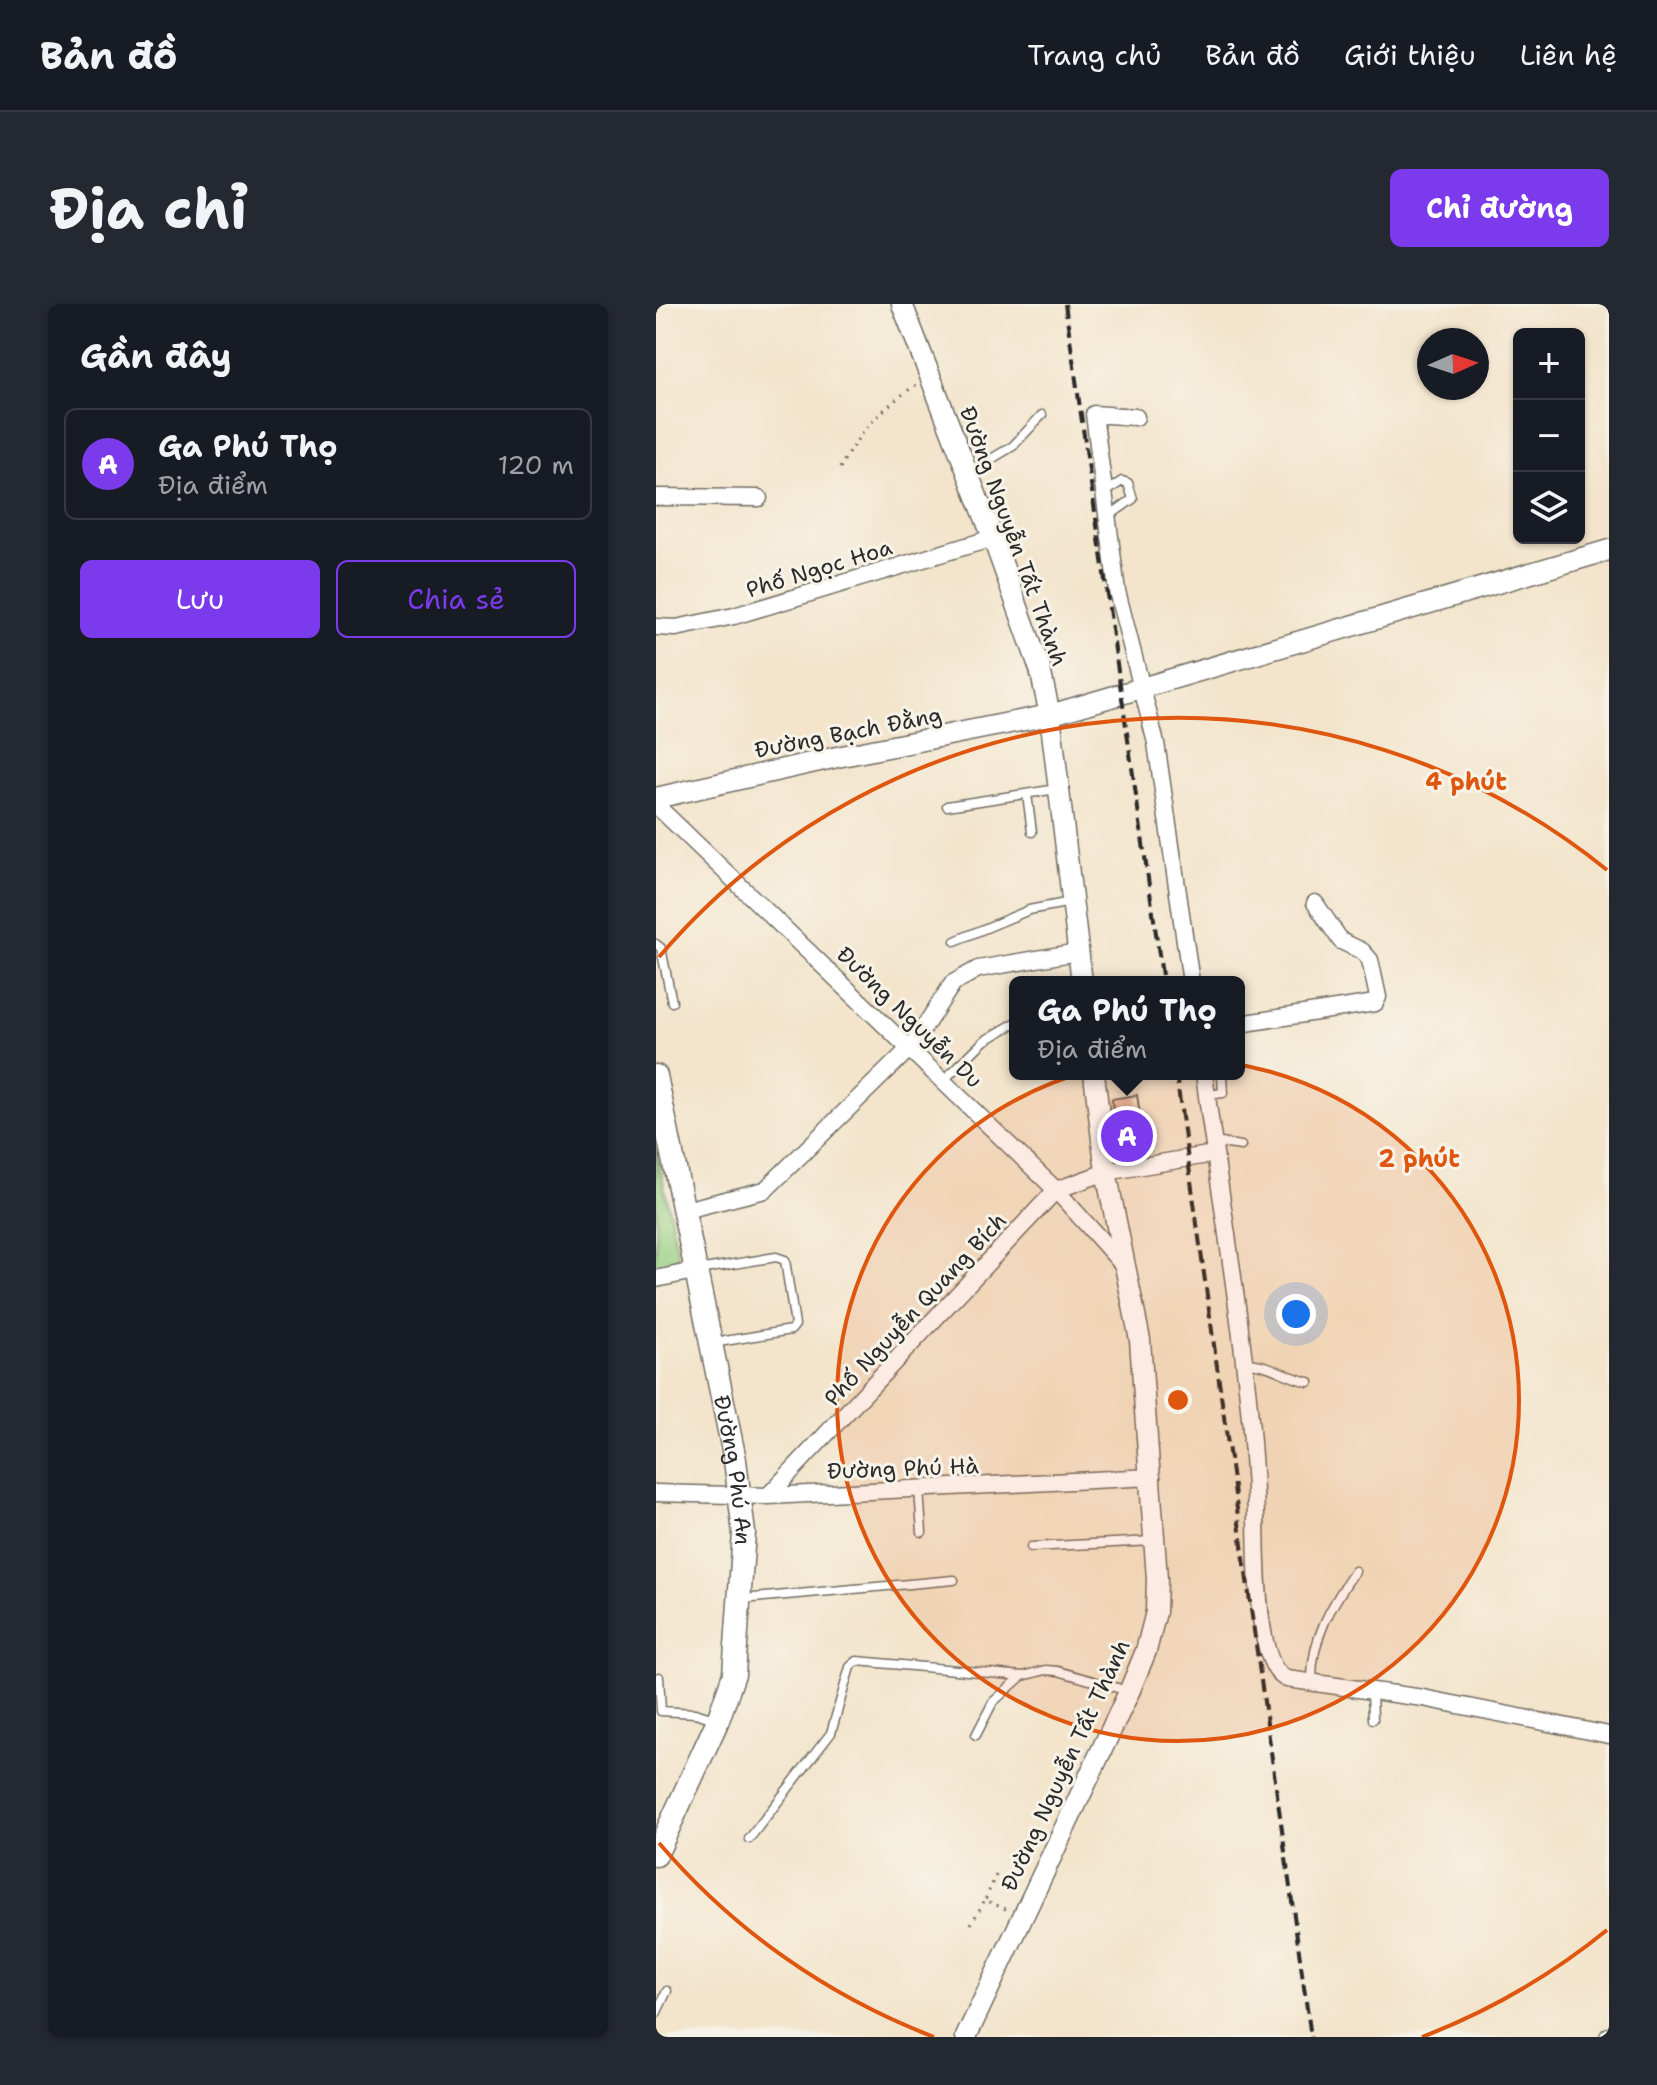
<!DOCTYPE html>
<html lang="vi">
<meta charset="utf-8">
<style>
body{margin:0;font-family:"Shantell Sans",sans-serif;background:#242831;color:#f1f3f6}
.controls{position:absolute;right:24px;top:24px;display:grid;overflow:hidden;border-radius:12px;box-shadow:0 2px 6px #0004}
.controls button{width:72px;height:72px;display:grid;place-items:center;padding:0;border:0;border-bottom:2px solid #363941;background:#171b24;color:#f1f3f6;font:40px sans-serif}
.compass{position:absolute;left:761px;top:24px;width:72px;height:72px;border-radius:50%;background:#171b24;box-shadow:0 2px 6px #0004;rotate:87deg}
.you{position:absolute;left:640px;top:1010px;width:28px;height:28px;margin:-20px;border:6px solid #fff;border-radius:50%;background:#1a73e8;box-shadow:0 0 0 12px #1a73e833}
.badge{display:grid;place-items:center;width:52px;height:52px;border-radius:50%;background:#7c3aed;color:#fff;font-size:26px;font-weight:700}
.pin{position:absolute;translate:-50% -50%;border:4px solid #fff;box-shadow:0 2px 8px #0006}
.popup{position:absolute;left:353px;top:672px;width:236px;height:104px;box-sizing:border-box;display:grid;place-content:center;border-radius:12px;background:#171b24;filter:drop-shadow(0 2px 6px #0005);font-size:26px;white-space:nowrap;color:#9ea1a6}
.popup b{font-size:30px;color:#f1f3f6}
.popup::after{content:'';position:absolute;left:50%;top:100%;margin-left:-16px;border:16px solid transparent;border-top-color:#171b24}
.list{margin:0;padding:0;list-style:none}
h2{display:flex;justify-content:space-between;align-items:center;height:104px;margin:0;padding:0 32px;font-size:34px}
h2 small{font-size:26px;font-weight:400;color:#9ea1a6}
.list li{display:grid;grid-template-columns:52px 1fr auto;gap:24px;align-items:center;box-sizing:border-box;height:112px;margin:0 16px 16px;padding:0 16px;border:2px solid #363941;border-radius:12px}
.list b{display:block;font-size:30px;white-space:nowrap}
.list p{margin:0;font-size:26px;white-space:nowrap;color:#9ea1a6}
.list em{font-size:26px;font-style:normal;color:#9ea1a6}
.actions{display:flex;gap:16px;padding:24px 32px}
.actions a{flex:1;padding:18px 0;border:2px solid #7c3aed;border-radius:12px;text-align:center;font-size:28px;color:#7c3aed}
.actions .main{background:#7c3aed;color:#fff}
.icon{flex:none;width:44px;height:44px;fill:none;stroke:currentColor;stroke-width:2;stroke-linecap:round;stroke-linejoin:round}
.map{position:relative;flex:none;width:953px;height:1733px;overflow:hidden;border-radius:12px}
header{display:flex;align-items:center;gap:48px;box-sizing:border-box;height:112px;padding:0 40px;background:#171b24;border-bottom:2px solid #363941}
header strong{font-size:38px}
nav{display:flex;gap:44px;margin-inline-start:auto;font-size:28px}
.intro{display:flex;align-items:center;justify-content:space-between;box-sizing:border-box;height:192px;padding:0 48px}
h1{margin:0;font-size:56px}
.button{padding:20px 36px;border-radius:12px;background:#7c3aed;color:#fff;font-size:28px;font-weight:700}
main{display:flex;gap:48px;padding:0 48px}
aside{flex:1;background:#171b24;border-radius:12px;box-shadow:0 2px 6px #0004}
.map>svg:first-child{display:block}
.green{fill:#97cf82;stroke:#617d56;stroke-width:2}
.building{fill:#ebb699}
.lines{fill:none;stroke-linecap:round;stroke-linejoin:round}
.service-casing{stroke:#716c63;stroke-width:11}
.minor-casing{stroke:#716c63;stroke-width:19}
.tertiary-casing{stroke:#716c63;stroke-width:23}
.secondary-casing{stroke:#716c63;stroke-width:25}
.path{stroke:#716c63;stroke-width:3;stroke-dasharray:2 6;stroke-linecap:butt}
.service{stroke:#fff;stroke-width:8}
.minor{stroke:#fff;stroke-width:16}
.tertiary{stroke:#fff;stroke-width:20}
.secondary{stroke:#fff;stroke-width:22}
.rail{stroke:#2b2b2b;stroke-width:4;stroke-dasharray:12 6;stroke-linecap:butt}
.ring{fill:none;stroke:#df570e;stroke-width:4}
.labels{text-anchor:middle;stroke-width:6;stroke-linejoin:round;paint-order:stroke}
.street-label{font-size:22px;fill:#2b2b2b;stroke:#f7f3e8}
.centre{fill:#df570e;stroke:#f7f3e8;stroke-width:4}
.ring-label{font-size:24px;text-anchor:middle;font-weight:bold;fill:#df570e;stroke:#f7f3e8;stroke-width:6;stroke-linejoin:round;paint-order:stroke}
</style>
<header>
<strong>Bản đồ</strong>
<nav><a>Trang chủ</a><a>Bản đồ</a><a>Giới thiệu</a><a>Liên hệ</a></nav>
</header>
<div class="intro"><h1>Địa chỉ</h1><a class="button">Chỉ đường</a></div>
<main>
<aside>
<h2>Gần đây<small></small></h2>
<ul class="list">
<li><span class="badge">A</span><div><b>Ga Phú Thọ</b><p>Địa điểm</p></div><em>120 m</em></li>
</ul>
<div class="actions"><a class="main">Lưu</a><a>Chia sẻ</a></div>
</aside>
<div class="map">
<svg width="953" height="1733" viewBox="0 0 953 1733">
<rect width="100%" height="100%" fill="#f7f3e8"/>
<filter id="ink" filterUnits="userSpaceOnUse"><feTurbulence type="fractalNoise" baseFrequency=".0125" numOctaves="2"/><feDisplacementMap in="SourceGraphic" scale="16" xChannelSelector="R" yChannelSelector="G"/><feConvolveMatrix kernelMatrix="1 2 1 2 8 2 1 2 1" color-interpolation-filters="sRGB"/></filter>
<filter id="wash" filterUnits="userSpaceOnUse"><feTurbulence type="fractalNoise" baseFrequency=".006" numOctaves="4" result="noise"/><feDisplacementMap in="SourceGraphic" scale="32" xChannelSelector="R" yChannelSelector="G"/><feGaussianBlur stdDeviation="1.8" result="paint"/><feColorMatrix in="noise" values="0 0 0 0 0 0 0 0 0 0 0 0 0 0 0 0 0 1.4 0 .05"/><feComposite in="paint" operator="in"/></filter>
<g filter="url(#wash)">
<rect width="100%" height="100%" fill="#f3e4cb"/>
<path class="green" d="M0 842 25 965 0 970Z"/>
<g id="blocks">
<path class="building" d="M481 791 490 850 465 854 463 844H460L456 795Z"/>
</g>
</g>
<g filter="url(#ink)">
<use href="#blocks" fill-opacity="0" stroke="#716c63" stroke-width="2"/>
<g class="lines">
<g class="service-casing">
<path id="service" d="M312 169 357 142 386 111
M448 189 466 177 472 179 477 195 460 207
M371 490 376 528
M291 502 401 485
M299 637 373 606 415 598
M0 640 5 644 16 698
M288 776 328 737 359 719
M552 791 567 789 566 770
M558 838 585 842
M42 966 120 953 129 956 139 1021 135 1026 57 1039
M588 1059C612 1058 629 1073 653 1078
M263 1185 266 1228
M375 1243 498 1237
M86 1295 298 1276
M3 1373 5 1407 39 1409 62 1416
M656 1378C655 1335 675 1302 699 1267
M716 1387 717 1415
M320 1431 337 1398 366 1372
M93 1535 175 1429 194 1363 201 1357 367 1372 390 1366 402 1367 472 1387
M0 1710 11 1687"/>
</g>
<g class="minor-casing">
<path id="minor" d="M480 113 438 110 461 287 500 439 535 678
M0 193 103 194
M0 323 20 324 78 312 337 234
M0 501 400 886 468 962
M583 720 719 699 722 693 714 656 706 647 685 637 659 599
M548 770C567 917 596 1065 600 1213 601 1246 598 1363 631 1375L767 1394 953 1431
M29 906 109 886 255 743 297 679 322 665 422 648
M0 975 42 966
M0 1189 112 1192 496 1173
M112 1192 400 886 450 868 558 850
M952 1733 953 1732"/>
</g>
<g class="tertiary-casing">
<path id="tertiary" d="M246 0 337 234 384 365 394 411 426 678
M0 494 181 453 394 411 953 246
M310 1733 473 1388 490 1347 500 1308 501 1275 484 1036 450 868 438 770"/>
</g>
<g class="secondary-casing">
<g id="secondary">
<path id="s1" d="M0 772 79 1156 88 1229 78 1370 62 1416 0 1551"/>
</g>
</g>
<path class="path" d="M184 164C202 129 227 103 260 81
M340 1571 329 1596 352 1606
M315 1620 329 1596"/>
<use href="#service" class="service"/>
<use href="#minor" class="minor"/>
<use href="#tertiary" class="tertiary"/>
<use href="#secondary" class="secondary"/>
<path class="rail" d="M409 0 507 678
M520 770 655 1733"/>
</g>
</g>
<circle cx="522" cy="1096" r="341" fill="#df570e" fill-opacity=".12"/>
<g class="ring">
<circle cx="522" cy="1096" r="341"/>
<path d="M951 1626A682 682 0 0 1 766 1733M278 1733A682 682 0 0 1 3 1539M3 653A682 682 0 0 1 951 566"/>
</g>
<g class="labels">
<g class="street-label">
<text transform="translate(358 232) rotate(70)" y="8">Đường Nguyễn Tất Thành</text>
<text transform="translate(163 264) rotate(-17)" y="8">Phố Ngọc Hoa</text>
<text transform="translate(192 428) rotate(-11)" y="8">Đường Bạch Đằng</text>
<text transform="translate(254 713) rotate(44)" y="8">Đường Nguyễn Du</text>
<text transform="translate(259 1005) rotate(-47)" y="8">Phố Nguyễn Quang Bích</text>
<text transform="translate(247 1164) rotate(-2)" y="8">Đường Phú Hà</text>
<text dy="8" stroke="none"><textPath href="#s1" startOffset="402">Đường Phú An</textPath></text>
<text transform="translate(409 1461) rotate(-65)" y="8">Đường Nguyễn Tất Thành</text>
</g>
</g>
<circle cx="522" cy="1096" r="12" class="centre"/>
<g class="ring-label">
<text x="810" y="486">4 phút</text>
<text x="763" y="863">2 phút</text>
</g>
</svg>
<div class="controls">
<button>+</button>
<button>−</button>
<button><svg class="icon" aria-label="layers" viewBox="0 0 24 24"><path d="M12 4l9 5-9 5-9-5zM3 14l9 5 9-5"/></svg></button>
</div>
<svg class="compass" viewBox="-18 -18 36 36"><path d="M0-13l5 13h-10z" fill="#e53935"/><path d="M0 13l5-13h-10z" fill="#9ea1a6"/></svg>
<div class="you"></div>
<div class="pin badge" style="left:471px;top:832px">A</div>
<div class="popup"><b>Ga Phú Thọ</b>Địa điểm</div>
</div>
</main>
